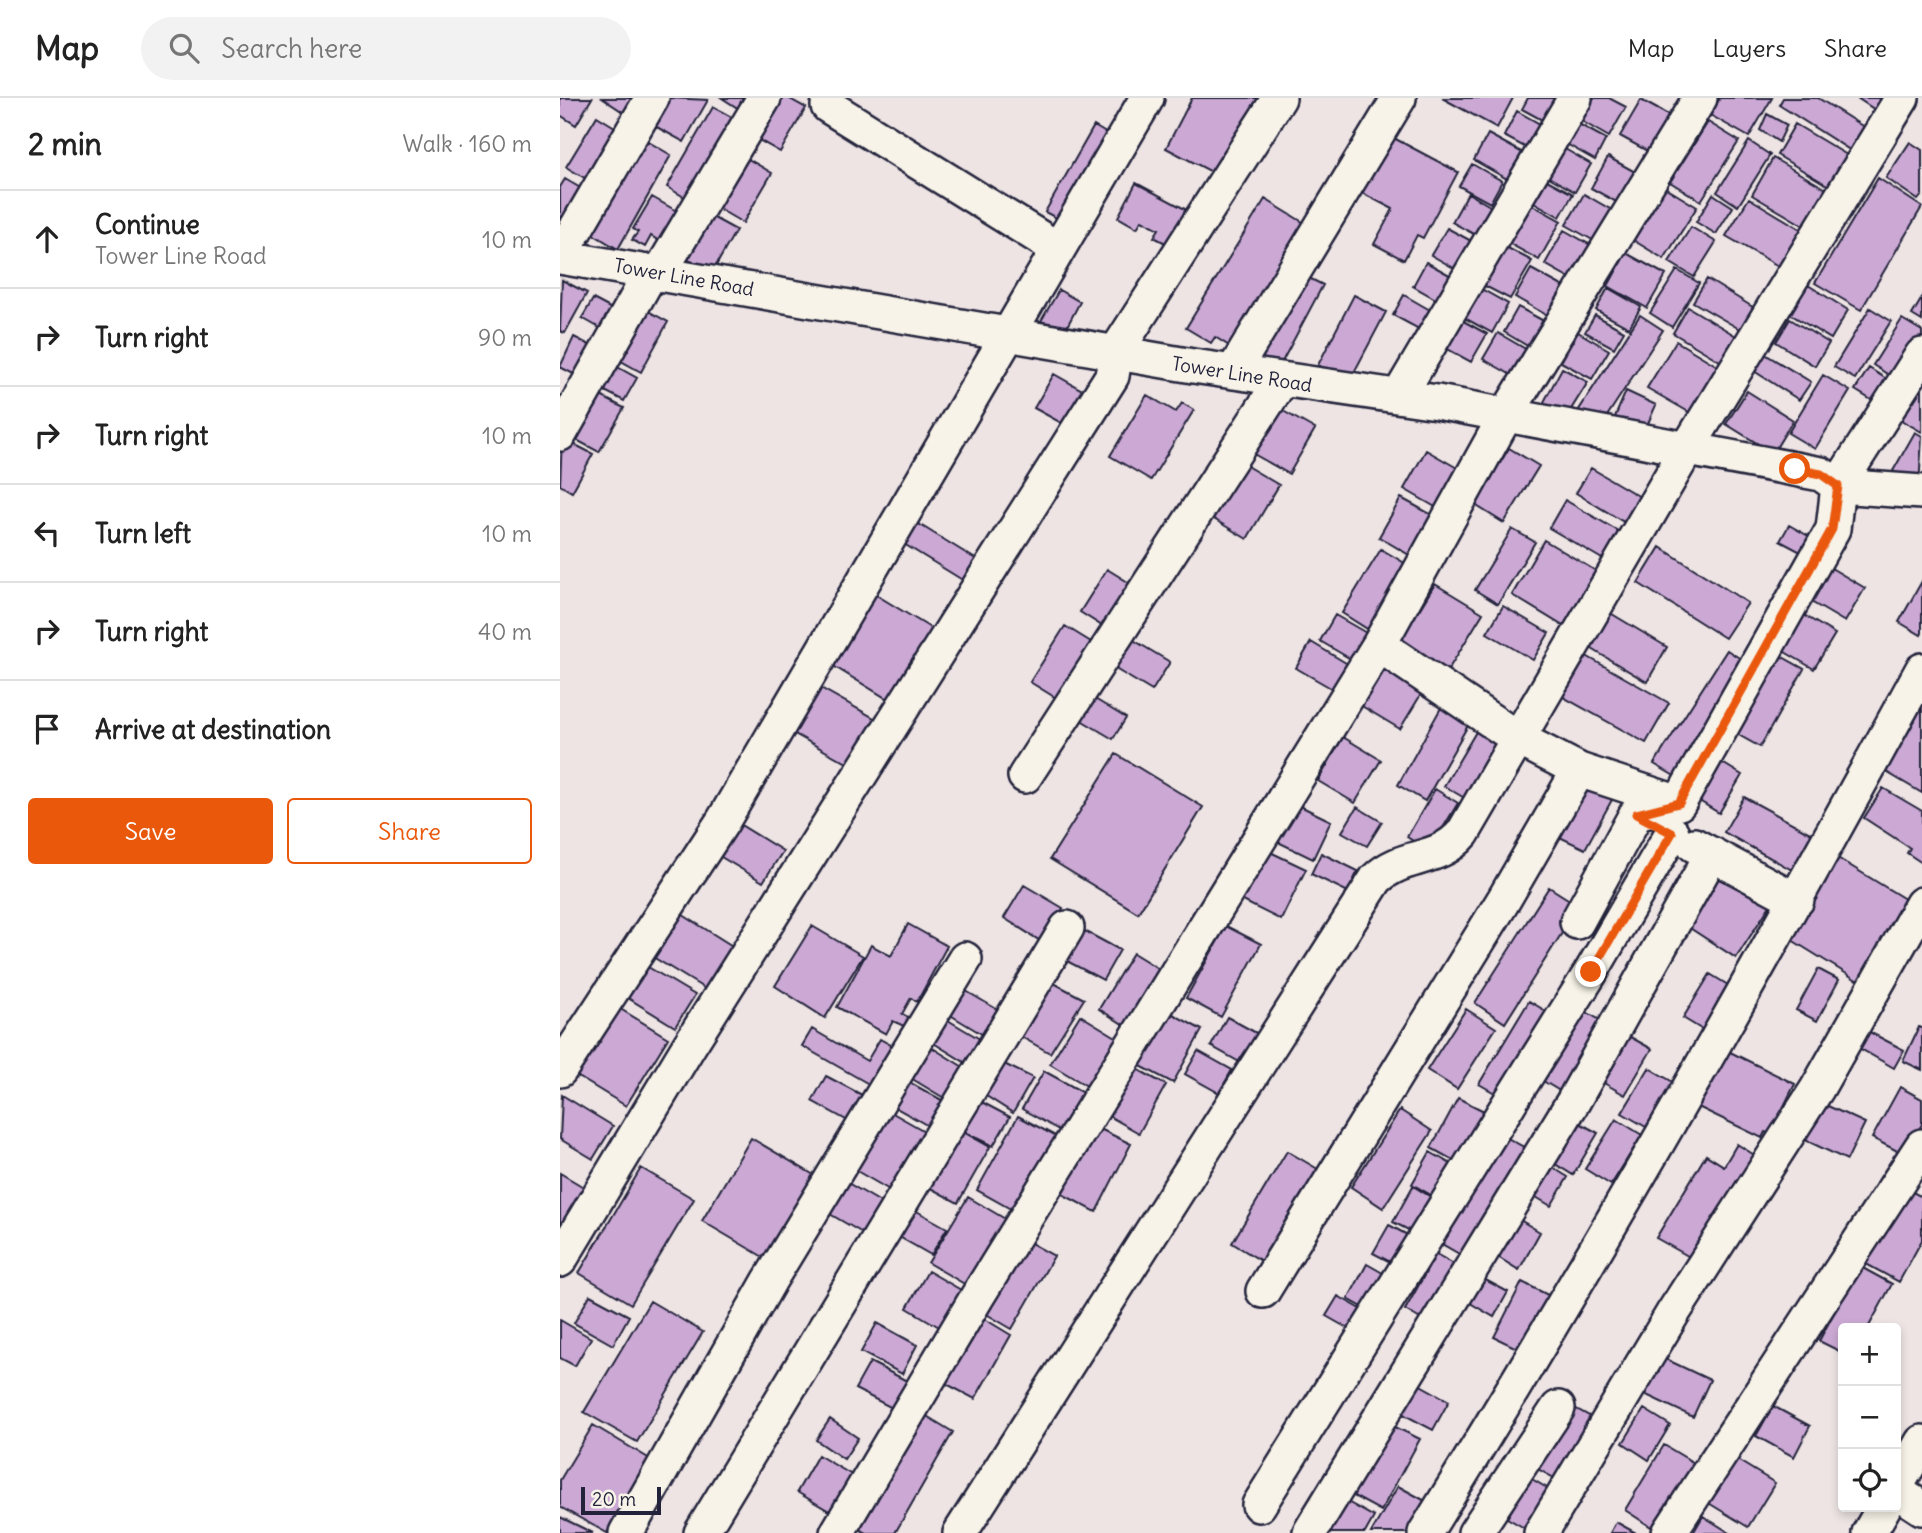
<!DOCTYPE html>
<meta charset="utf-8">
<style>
body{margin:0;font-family:Delius,sans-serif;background:#f2f2f2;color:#222}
.controls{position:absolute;right:21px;bottom:21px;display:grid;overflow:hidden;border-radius:7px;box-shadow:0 4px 10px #0003}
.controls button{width:63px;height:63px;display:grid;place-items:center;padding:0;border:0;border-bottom:2px solid #e0e0e0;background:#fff;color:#222;font:35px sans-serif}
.scale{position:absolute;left:21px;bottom:18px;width:80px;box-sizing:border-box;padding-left:7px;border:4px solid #22223b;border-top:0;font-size:19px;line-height:24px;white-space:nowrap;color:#22223b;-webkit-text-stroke:5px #f7f3e8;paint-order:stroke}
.stop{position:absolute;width:21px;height:21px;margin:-16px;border:5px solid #ea580c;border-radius:50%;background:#fff}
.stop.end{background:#ea580c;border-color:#fff;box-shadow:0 2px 7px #0008}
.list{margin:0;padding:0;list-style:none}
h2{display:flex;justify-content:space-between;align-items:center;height:91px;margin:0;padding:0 28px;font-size:30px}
h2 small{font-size:23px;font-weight:400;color:#767676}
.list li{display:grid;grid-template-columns:46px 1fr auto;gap:21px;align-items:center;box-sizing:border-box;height:98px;padding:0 28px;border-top:2px solid #e0e0e0}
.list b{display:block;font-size:26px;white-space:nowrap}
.list p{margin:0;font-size:23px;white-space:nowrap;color:#767676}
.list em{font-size:23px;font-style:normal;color:#767676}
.actions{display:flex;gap:14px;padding:21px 28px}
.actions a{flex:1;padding:16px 0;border:2px solid #ea580c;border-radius:7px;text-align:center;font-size:24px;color:#ea580c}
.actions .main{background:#ea580c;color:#fff}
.icon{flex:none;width:38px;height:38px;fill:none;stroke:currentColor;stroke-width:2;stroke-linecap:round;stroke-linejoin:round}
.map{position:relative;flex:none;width:1362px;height:1435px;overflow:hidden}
header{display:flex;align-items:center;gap:42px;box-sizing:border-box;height:98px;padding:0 35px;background:#fff;border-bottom:2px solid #e0e0e0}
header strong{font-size:33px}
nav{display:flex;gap:38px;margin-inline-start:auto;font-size:24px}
.search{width:490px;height:63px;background:#f2f2f2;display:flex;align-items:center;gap:18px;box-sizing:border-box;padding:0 24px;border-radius:38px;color:#767676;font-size:26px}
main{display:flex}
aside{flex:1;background:#fff}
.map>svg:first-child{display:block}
.building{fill:#cba9d4;stroke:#22223b;stroke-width:2}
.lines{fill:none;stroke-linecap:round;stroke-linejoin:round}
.minor-casing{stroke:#22223b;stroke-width:38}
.minor{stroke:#f7f3e8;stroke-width:33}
.route{stroke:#ea580c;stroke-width:9}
.labels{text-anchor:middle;stroke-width:7;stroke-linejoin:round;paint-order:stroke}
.street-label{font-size:19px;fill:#22223b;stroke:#f7f3e8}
</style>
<header>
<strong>Map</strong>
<div class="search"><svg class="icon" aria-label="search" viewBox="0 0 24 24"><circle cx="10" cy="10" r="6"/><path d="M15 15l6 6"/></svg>Search here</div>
<nav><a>Map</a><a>Layers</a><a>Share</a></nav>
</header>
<main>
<aside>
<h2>2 min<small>Walk · 160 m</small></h2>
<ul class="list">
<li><svg class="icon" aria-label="ahead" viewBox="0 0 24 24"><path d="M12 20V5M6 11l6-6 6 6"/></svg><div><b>Continue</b><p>Tower Line Road</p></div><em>10 m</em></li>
<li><svg class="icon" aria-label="right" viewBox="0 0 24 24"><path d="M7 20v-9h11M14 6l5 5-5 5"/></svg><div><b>Turn right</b></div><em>90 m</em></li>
<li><svg class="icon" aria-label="right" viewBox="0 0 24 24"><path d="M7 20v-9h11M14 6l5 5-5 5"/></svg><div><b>Turn right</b></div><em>10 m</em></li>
<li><svg class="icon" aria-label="left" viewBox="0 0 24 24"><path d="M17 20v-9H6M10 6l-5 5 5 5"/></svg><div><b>Turn left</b></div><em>10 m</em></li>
<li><svg class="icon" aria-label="right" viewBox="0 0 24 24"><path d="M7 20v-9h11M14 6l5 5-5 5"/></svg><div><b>Turn right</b></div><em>40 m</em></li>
<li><svg class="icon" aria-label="arrive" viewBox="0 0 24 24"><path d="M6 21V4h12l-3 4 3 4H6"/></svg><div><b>Arrive at destination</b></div></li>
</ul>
<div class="actions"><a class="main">Save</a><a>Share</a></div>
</aside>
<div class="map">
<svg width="1362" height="1435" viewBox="0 0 1362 1435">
<rect width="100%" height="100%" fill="#eee4e4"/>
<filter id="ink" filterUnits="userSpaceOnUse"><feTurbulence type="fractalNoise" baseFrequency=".0143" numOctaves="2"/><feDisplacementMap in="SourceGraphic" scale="14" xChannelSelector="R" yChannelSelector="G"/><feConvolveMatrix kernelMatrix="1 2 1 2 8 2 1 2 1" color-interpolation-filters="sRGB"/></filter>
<g filter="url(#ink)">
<path class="building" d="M0 0H32L16 27 0 17Z
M42 0H85L72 20Z
M109 0 148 2 124 44 93 27Z
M162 0H196L187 16Z
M211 0H228L246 10 220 54 190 37Z
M632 0H701L663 80 606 50Z
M882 0H953L937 30Z
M968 0H1009L993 28 962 11Z
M1030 0H1049L1066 9 1049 39 1018 21Z
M1160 0H1212L1189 39 1150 17Z
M1223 0H1258L1307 31 1293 54 1219 7Z
M1297 0H1338L1326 19Z
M1081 2 1119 23 1098 59 1060 38Z
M153 9 177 22 131 103 107 89Z
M957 13 985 29 972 53 944 38Z
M1207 16 1227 27 1219 44 1200 32Z
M37 18 63 34 33 85 6 69Z
M1015 24 1046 41 1035 62 1003 44Z
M1148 24 1179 43 1141 103 1110 84Z
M1235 26 1287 57 1269 88 1217 57Z
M534 28 551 38 502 123 485 114Z
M75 36 111 57 58 151 21 129Z
M928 36 963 55 949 82 914 62Z
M830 38 898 74 863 140 857 137 844 162 814 146 833 111 800 94Z
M1189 43 1210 57 1178 108 1157 94Z
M1350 44 1362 52V97L1358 102 1326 80Z
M998 47 1031 66 1015 94 982 75Z
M183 58 212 75 183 125 154 108Z
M1048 59 1086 80 1069 111 1031 90Z
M1213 60 1268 92 1246 129 1192 97Z
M912 66 942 83 930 105 899 88Z
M1318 80 1362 109 1301 212 1255 185Z
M5 81 29 95 0 136V89Z
M985 81 1013 96 1000 119 972 103Z
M576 85 625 111 613 149 594 139 599 131 582 122 577 130 558 119Z
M1101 87 1137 109 1104 161 1068 139Z
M908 95 935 111 919 139 892 124Z
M1024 96 1062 118 1045 149 1006 127Z
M1153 96 1173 109 1156 136 1136 124Z
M92 99 122 116 104 146 91 138 85 149 72 142 78 134 73 131Z
M1189 100 1242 132 1220 169 1166 138Z
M705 101 746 126 671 249 655 239 651 245 626 230Z
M967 104 1001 123 979 162 945 143Z
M143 114 176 132 152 175 119 157Z
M1131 129 1156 144 1134 179 1109 164Z
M887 130 915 145 899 173 871 157Z
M1004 132 1041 153 1022 187 985 166Z
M944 148 972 163 950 201 923 187Z
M1066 155 1106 177 1087 210 1048 188Z
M866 164 895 180 881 204 853 188Z
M971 171 1015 195 999 224 955 199Z
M1117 172 1139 185 1112 229 1090 215Z
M745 178 763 187 715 277 698 268Z
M1147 181 1196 211 1183 233 1133 204Z
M2 182 27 195 5 235 0 233Z
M1248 187 1288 212 1271 241 1230 216Z
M916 188 948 206 932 235 899 217Z
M1048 190 1081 209 1069 230 1036 212Z
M499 192 520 204 503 236 481 223Z
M794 197 826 214 789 284 758 267Z
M844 197 877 216 866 235 833 217Z
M1362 200V223L1352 217Z
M33 201 63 217 52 237 22 220Z
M81 209 108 224 81 274 54 259Z
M958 209 991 227 976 253 944 234Z
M1128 209 1191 247 1175 272 1113 235Z
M1310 210 1331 223 1295 281 1274 269Z
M1035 217 1064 233 1054 250 1025 234Z
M1080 217 1103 232 1038 332 1015 318Z
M896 219 927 236 911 264 880 247Z
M1230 221 1269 245 1255 268 1216 244Z
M1342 221 1362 233V248L1340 284 1313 267Z
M1018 234 1049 252 1032 281 1001 264Z
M938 235 974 256 960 282 923 261Z
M14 239 41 253 25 282 0 269Z
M1116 243 1169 275 1141 321 1087 290Z
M1205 256 1251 284 1239 302 1194 273Z
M52 266 77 280 64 303 39 290Z
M1362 269V334L1334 318Z
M1002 270 1028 284 1003 324 977 317Z
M1309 270 1336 287 1323 309 1295 292Z
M494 276 522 292 503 326 474 310Z
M1263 277 1290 293 1255 351 1228 335Z
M31 293 64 310 39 354 7 337Z
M1066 293 1096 307 1082 339 1052 326Z
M1187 293 1233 322 1213 355 1166 326Z
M587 297 616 314 622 305 634 312 591 382 550 358Z
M716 309 755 331 729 376 690 354Z
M1355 334 1362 338 1359 389 1333 373Z
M2 340 33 356 12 394 0 387Z
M949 350 979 368 944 425 915 407Z
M866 352 899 371 877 410 844 391Z
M678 363 719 387 687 441 647 417Z
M1031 370 1087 403 1072 429 1016 395Z
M841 400 874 418 851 458 819 439Z
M1005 402 1065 437 1049 465 989 430Z
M357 425 422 465 409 486 344 446Z
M1229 427 1259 444 1250 459 1220 443Z
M952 431 975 444 938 506 915 492Z
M984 442 1041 476 1008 531 952 497Z
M1100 449 1188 505 1165 540 1078 485Z
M821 451 848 467 809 532 782 515Z
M1266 467 1305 490 1285 524 1246 501Z
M547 471 576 489 550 533 520 514Z
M1362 483V535L1361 537 1339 524Z
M875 486 923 515 885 577 837 548Z
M313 495 377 534 334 605 270 566Z
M943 508 989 535 973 562 927 535Z
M1047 513 1107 549 1087 584 1027 548Z
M1239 514 1275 536 1254 571 1218 550Z
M775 517 815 540 799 566 760 543Z
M505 528 531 544 496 600 470 584Z
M570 540 610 564 592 593 552 569Z
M751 544 791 568 776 593 736 570Z
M1167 552 1193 569 1123 683 1094 666Z
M1212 553 1244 571 1200 649 1168 631Z
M1021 555 1109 605 1086 645 998 596Z
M823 569 863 593 840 631 800 607Z
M250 584 321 624 296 670 224 630Z
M1362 590V695L1316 668Z
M530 598 566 620 553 641 516 619Z
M883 606 911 622 865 703 838 687Z
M920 627 948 644 913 705 884 688Z
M783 639 821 662 795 705 758 683Z
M556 656 643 709 578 815 490 761Z
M1151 658 1182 677 1159 715 1128 696Z
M1020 683 1054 698 1025 751 991 735Z
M1323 690 1362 713V765L1347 755 1350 750 1304 720Z
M875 691 898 705 869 753 847 739Z
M1184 699 1252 736 1232 772 1164 734Z
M734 705 771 723 753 761 716 743Z
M797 709 822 724 807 748 782 734Z
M171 721 223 753 203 784 151 753Z
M706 752 746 771 721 822 681 802Z
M761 755 798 773 788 794 751 776Z
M1276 759 1353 806 1303 886 1227 839Z
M1154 769 1211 806 1176 860 1119 823Z
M464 787 503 810 482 844 444 820Z
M989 789 1019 808 945 925 915 905Z
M115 812 174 849 147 892 88 856Z
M348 826 387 848 357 904 351 900 342 916 350 920 346 929 333 923 326 936 277 909 311 847 331 858Z
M252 828 303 858 265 920 215 888Z
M666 828 701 846 661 919 626 900Z
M519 830 560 852 543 882 503 861Z
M573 855 604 874 569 930 539 911Z
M83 866 135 897 115 929 63 897Z
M1258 871 1279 882 1257 923 1236 912Z
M1150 876 1173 890 1146 934 1123 920Z
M490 883 524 901 490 955 456 936Z
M401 890 445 916 430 941 387 915Z
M969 903 996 919 947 1002 919 986Z
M49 904 108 940 66 1008 7 972Z
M1016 908 1045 925 1010 999 978 980Z
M600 909 642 932 613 985 571 963Z
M906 911 936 930 897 991 867 972Z
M520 917 561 942 532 991 490 966Z
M667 919 700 937 683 966 651 948Z
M386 921 425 944 411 968 372 944Z
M1359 929 1362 930V972L1343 963Z
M1302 930 1344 952 1334 970 1294 947Z
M252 931 307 963 320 941 336 950 314 989 242 948Z
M1063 935 1092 951 1065 997 1035 980Z
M368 947 408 972 389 1003 349 979Z
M1162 950 1235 986 1210 1036 1205 1034 1202 1040 1134 1007Z
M638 953 672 972 659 995 625 976Z
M440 964 473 980 453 1015 420 994Z
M568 966 606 987 579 1035 542 1014Z
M1089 970 1113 984 1086 1029 1062 1015Z
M484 973 526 996 504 1035 462 1011Z
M266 978 302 997 288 1023 252 1003Z
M347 983 387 1005 372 1030 333 1008Z
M1340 989 1362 1001V1026L1345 1057 1312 1040Z
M2 997 53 1028 33 1061 0 1041Z
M414 1000 450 1019 433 1048 396 1030Z
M898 1000 928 1015 900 1066 871 1050Z
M1259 1004 1305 1025 1287 1062 1241 1040Z
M840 1012 872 1033 823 1110 791 1089Z
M329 1013 368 1035 333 1094 295 1072Z
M458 1018 497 1039 456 1114 417 1092Z
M1009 1019 1038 1035 1013 1077 984 1059Z
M1056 1021 1082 1037 1051 1087 1025 1071Z
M536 1029 571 1046 536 1114 502 1096Z
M396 1030 430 1049 398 1105 363 1086Z
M942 1037 969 1052 908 1161 882 1146Z
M191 1040 259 1080 210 1163 142 1123Z
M1177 1046 1196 1058 1135 1162 1096 1140 1146 1057 1164 1068Z
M727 1053 763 1074 708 1167 672 1145Z
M870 1054 896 1069 878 1101 852 1086Z
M982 1063 1008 1079 991 1108 964 1092Z
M81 1070 134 1101 71 1206 19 1175Z
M0 1075 32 1094 0 1146Z
M281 1081 329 1109 311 1140 263 1112Z
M1340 1087 1362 1099V1142L1339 1184 1299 1162Z
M853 1088 879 1104 860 1138 833 1124Z
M408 1099 447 1122 408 1188 368 1165Z
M344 1106 387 1130 371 1157 329 1133Z
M950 1116 980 1134 959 1172 928 1153Z
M829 1127 853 1140 838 1168 813 1155Z
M458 1138 494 1158 452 1231 416 1210Z
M876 1156 906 1173 874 1229 845 1212Z
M807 1166 835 1182 815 1216 788 1201Z
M1299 1168 1332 1186 1308 1230H1283V1255L1259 1243Z
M368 1173 408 1196 386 1233 347 1210Z
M918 1178 948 1194 934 1219 905 1202Z
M962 1184 998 1202 971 1257 934 1239Z
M30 1197 69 1218 53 1247 14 1225Z
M778 1198 808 1215 796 1235 766 1218Z
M90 1203 143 1234 77 1344 24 1314Z
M418 1217 451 1237 415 1301 381 1283Z
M0 1222 31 1240 15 1268 0 1260Z
M317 1225 357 1247 342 1276 301 1254Z
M1097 1257 1150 1282 1133 1319 1080 1294Z
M310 1264 349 1284 334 1311 295 1291Z
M855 1284 889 1303 873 1332 839 1314Z
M1004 1304 1038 1323 1003 1385 969 1366Z
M1213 1308 1250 1328 1234 1359 1196 1338Z
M1084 1311 1110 1327 1089 1362 1063 1345Z
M360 1314 393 1334 335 1435H306L294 1428Z
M270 1321 298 1340 284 1361 256 1342Z
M829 1326 860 1341 821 1413 788 1395Z
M33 1327 90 1361 47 1435 0 1409V1382Z
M1104 1347 1139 1368 1099 1434 1065 1412Z
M258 1357 292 1377 271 1414 237 1394Z
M1174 1360 1215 1385 1188 1429 1147 1404Z
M970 1380 999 1397 973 1435 947 1420Z
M838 1388 869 1405 852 1435H811Z
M784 1402 814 1419 805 1435H766Z
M1143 1418 1170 1435H1133Z
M0 1419 33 1435H0Z
M1056 1424 1076 1435H1050Z"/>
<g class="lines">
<g class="minor-casing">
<path id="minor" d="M268 8 498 151
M0 158 92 0
M0 159 633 268 877 304 1261 376 1278 388 1362 394
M100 174 204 0
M673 274 839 0
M839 298 1015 0
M0 336 92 173
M819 547 957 640 1019 672 1119 705 1076 716 1017 824
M465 678 721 283
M1119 705 1273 431 1278 388 1362 257
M1134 747 1237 802
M0 972 163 723 587 0
M0 1162 129 948 552 278 556 254 719 0
M703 1193 943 803 1019 672
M1336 1389 1362 1344
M1336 1393 1362 1410
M699 1407 1031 874 1112 735
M750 1434 1013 1004 1152 756
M66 1435 210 1182 405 861
M141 1435 507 830
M277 1435 417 1199 819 547 946 317 1140 0
M400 1435 816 781C842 755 878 765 903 735L1127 351 1342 0
M865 1435C1040 1153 1203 863 1362 572
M915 1435 998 1310
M981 1435 1113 1215 1257 991 1362 806
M1109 1435 1362 1048
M1309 1435 1324 1409"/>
</g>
<use href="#minor" class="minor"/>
</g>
</g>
<g class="lines" filter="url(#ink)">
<path class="route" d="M1031 874 1112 735 1076 716 1119 705 1272 431 1278 388 1261 376 1235 371"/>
</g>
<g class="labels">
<g class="street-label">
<text transform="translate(124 179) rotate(10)" y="7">Tower Line Road</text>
<text transform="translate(682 276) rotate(9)" y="7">Tower Line Road</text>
</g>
</g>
</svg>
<div class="controls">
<button>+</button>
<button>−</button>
<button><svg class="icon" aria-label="locate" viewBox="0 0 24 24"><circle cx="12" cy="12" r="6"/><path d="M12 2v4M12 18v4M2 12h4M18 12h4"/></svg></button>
</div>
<div class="scale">20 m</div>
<div class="stop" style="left:1235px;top:371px"></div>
<div class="stop end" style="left:1031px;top:874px"></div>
</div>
</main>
